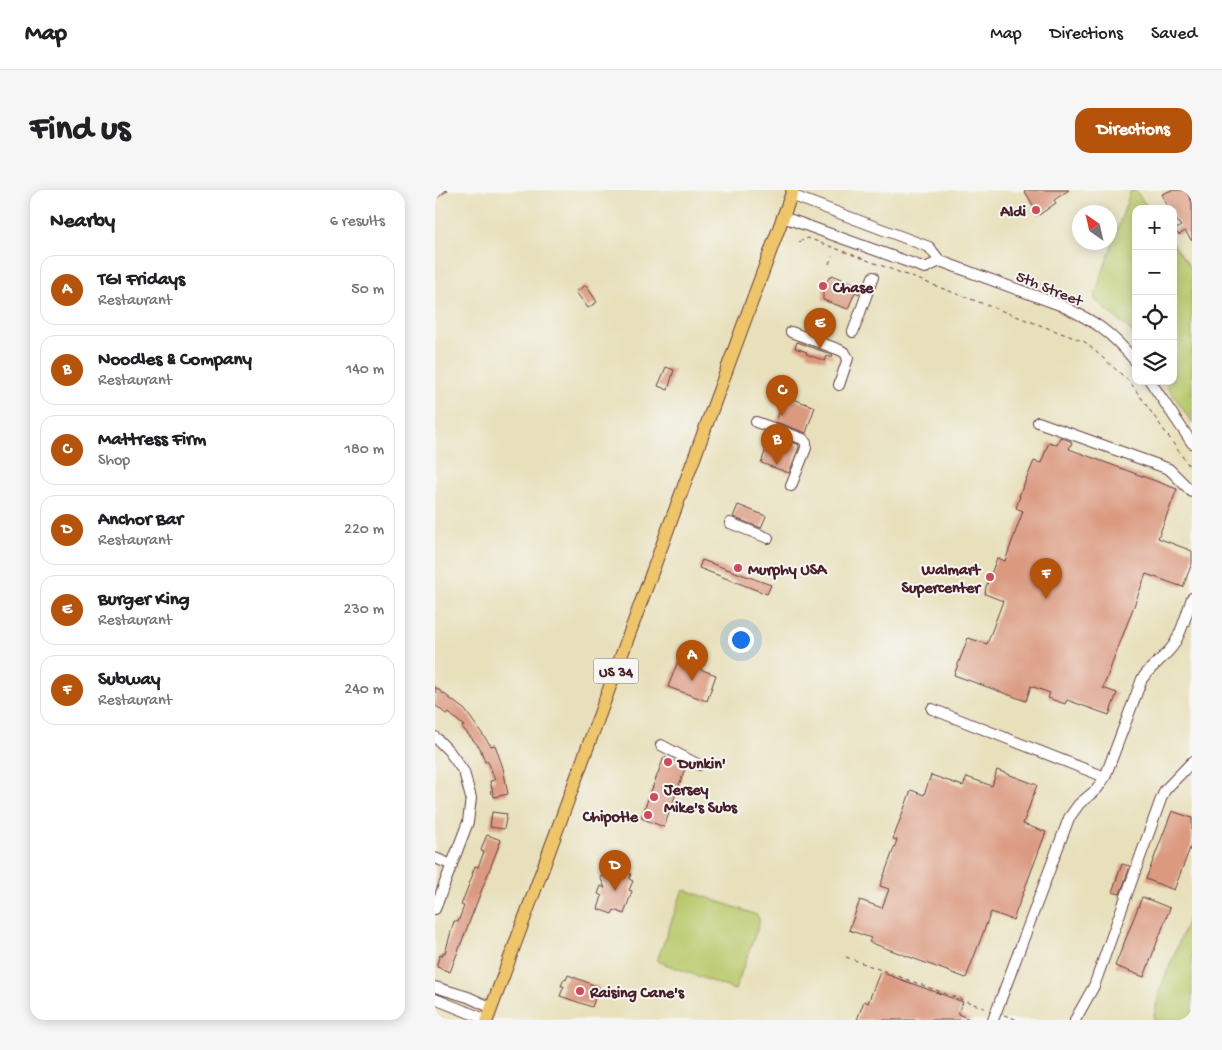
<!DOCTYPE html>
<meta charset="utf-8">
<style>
body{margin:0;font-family:"Gochi Hand",sans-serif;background:#f6f6f6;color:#202124}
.controls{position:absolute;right:15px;top:15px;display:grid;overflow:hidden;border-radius:10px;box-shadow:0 2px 12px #0003}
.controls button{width:45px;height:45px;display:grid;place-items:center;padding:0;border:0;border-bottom:1px solid #e0e0e0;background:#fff;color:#202124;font:25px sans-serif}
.compass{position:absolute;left:637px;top:15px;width:45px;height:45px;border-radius:50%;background:#fff;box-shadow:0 2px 12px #0003;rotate:326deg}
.you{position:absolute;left:305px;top:449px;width:18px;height:18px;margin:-12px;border:4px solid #fff;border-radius:50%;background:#1a73e8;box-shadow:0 0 0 8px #1a73e833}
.badge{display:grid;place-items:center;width:32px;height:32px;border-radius:50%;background:#b45309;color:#fff;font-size:16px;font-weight:700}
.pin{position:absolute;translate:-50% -41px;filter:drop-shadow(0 1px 2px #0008)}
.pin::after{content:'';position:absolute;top:26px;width:18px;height:15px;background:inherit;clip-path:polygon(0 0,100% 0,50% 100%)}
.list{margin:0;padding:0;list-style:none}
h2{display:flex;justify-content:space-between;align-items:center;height:65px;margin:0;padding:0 20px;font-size:21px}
h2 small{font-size:16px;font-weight:400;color:#757577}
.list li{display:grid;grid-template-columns:32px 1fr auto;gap:15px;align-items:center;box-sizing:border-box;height:70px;margin:0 10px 10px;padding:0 10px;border:1px solid #e0e0e0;border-radius:15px}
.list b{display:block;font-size:19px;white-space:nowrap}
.list p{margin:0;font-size:16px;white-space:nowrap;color:#757577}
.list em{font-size:16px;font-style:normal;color:#757577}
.icon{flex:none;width:28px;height:28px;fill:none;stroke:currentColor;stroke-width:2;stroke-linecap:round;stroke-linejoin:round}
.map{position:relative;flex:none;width:757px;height:830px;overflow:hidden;border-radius:15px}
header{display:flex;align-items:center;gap:30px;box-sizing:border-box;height:70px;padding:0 25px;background:#fff;border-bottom:1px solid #e0e0e0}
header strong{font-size:24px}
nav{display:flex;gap:28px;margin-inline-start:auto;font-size:18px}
.intro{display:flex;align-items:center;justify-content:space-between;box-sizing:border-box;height:120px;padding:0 30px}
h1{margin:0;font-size:35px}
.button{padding:12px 22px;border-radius:15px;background:#b45309;color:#fff;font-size:18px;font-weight:700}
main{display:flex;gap:30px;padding:0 30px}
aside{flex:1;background:#fff;border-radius:15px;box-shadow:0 2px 12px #0003}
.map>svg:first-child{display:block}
.green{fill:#baca6d;stroke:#82744c}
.building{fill:#db9a80}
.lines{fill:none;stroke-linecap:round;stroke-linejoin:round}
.minor-casing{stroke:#623c41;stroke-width:12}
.major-casing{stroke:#623c41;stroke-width:14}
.path{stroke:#623c41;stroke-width:1;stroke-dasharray:4 4;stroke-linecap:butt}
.minor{stroke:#fff;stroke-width:10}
.major{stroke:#eec569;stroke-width:12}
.poi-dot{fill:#d1495b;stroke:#f6f6f2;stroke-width:2}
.labels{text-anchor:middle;stroke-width:4;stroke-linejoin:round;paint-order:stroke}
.shield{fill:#f6f6f2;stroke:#7e6067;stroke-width:1}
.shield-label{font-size:15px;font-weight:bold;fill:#4a1f2b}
.poi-label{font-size:16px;font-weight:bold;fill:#4a1f2b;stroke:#f6f6f2;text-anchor:start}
.street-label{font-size:16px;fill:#4a1f2b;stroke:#f6f6f2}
</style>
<header>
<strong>Map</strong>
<nav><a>Map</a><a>Directions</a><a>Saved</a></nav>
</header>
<div class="intro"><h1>Find us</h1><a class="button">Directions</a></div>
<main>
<aside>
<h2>Nearby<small>6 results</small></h2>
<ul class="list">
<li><span class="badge">A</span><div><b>TGI Fridays</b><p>Restaurant</p></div><em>50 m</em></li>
<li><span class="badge">B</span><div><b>Noodles &amp; Company</b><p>Restaurant</p></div><em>140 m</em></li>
<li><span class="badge">C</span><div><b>Mattress Firm</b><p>Shop</p></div><em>180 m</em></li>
<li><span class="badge">D</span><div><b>Anchor Bar</b><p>Restaurant</p></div><em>220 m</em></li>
<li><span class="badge">E</span><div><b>Burger King</b><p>Restaurant</p></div><em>230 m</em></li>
<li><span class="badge">F</span><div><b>Subway</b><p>Restaurant</p></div><em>240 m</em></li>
</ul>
</aside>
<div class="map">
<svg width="757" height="830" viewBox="0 0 757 830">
<rect width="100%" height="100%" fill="#f6f6f2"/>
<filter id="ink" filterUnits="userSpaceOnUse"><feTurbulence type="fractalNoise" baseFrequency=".02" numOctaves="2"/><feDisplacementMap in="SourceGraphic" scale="10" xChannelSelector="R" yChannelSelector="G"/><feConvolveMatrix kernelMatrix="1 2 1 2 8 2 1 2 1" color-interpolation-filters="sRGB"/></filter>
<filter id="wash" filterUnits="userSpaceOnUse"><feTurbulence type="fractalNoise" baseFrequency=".0096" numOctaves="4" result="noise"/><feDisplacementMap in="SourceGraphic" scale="20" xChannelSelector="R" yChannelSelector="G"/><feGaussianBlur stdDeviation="1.12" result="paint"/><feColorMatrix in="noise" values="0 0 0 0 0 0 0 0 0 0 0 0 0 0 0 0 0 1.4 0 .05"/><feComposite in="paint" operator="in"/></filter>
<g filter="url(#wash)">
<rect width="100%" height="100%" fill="#e8e0bb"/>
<path class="green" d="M696 0H700L714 19H701V147L694 139 660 110V104Z
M738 53 757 80V233L729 191H738Z
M251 700 322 725 324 729V734L300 800 222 771 247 702Z
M757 713V830H718L724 802 752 732Z"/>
<g id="blocks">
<path class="building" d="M0 0H13L0 9Z
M589 0H634L619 10 621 13 604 25Z
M737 0H750L755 8 757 13V51L750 41 744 45 740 40 746 36 738 26V19H733L727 4Z
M397 85 427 97 424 104 420 102 413 119 388 110V95Z
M151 95 162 112 153 118 141 102Z
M362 152 398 165 397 168 392 166 390 171 371 164 372 162 360 158Z
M231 177 239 180 233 200 223 196Z
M350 206 380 217 371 243 341 232Z
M336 245 363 254 364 257 354 283 326 273Z
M625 247 637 252 634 259 742 299 723 348 757 361V373L748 397 711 384 668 498 682 503 674 525 632 510 630 514 613 508 615 503 596 496 591 511 519 485 533 448 552 454 568 411 550 404 551 397 562 368 570 371 588 321 581 318 585 306H584L599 271 606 273 614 252 622 255Z
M303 315 331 326 326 338 298 327Z
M267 370 336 395 332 404 264 378Z
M243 471 281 485 272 511 233 497Z
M0 497 30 520 56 556 60 555 68 578 73 604 59 607 55 591 60 590 54 574 52 571 50 572 45 558 27 537 29 536 14 523 12 525 0 515Z
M229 567 251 576 229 637 206 628Z
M562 580 602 595 588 634 611 642 578 730 556 722 531 788 434 752 436 748 414 740 425 710 447 718 454 699 445 696 462 650 458 649 476 600 489 605 496 585 528 596 532 587 557 596Z
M737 621 757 628V653L739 700 711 689Z
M57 622 72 624 69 639 55 637Z
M52 645 66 650 15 782 2 777V773L5 765 7 766 8 762 10 763 19 731 23 732 29 716 26 715 38 684H37L40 676 43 677 49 662 46 661 48 654Z
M687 674 695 676 685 704 677 702Z
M180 678 196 684 194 689 198 691 194 700 197 701 189 724 179 720 177 724 163 719 167 706 163 704 166 696 170 698 165 687 179 681Z
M707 707 735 718 709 787 680 776Z
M445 782 528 812 523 824 537 830H422L429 811 433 813Z
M133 785 164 797 157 817 125 806 129 796H126L129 789 131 790Z"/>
</g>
</g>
<g filter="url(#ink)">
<use href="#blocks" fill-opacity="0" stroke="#623c41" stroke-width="1"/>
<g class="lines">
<g class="minor-casing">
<path id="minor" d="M356 5 494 57 505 71 625 115C660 131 676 142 701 172
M348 27 490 78 505 71
M356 142 405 160 410 163 413 168 404 195
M418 142 438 87
M715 191 757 253
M321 232 368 249 371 253V258L356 296
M603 232 734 279 757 302
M295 333 333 348
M497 519 670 587
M0 547 14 561 29 582 36 608 33 632 0 719
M226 555 264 575
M0 668 17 675
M0 797 33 807 57 818
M0 809 52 830
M558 830 634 628 644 614 662 599 670 587 707 489C716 476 728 469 737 457 746 446 752 422 757 408
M640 830 659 796 726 609 730 600 757 572"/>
</g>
<g class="major-casing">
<path id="major" d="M52 830 358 0"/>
</g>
<path class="path" d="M754 0 757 8H755
M364 52 373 48 650 152 695 192 757 280
M394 74 397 66
M56 604 55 599 58 598
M411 767 552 819
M569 825 583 830"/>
<use href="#minor" class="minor"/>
<use href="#major" class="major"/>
</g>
</g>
<g class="poi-dot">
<circle cx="601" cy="20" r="5"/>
<circle cx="388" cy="96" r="5"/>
<circle cx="303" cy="378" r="5"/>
<circle cx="555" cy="387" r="5"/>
<circle cx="233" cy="572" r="5"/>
<circle cx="219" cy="607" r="5"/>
<circle cx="213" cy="625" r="5"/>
<circle cx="145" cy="801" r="5"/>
</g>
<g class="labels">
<rect class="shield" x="158.5" y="468.5" width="45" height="25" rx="4"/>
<g class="shield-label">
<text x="181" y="486">US 34</text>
</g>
<g class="poi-label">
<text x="591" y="26" text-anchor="end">Aldi</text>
<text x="398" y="102">Chase</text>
<text x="313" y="384">Murphy USA</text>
<text x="545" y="384" text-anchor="end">Walmart<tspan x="545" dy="18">Supercenter</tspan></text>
<text x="243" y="578">Dunkin'</text>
<text x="229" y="604">Jersey<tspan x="229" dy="18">Mike's Subs</tspan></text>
<text x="203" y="631" text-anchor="end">Chipotle</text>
<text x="155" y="807">Raising Cane's</text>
</g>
<g class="street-label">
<text transform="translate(615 97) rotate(22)" y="6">5th Street</text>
</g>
</g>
</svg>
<div class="controls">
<button>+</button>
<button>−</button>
<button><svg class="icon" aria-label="locate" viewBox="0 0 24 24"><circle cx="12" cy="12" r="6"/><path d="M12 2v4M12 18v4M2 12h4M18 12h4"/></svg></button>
<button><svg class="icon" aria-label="layers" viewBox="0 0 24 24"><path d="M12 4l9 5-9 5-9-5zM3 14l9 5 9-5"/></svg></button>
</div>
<svg class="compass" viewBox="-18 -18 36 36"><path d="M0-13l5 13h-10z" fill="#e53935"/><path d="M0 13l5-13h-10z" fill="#757577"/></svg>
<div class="you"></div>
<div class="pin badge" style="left:257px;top:491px">A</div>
<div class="pin badge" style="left:342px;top:275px">B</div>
<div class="pin badge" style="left:347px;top:226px">C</div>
<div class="pin badge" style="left:180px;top:701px">D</div>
<div class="pin badge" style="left:385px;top:159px">E</div>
<div class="pin badge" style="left:611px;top:409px">F</div>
</div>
</main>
